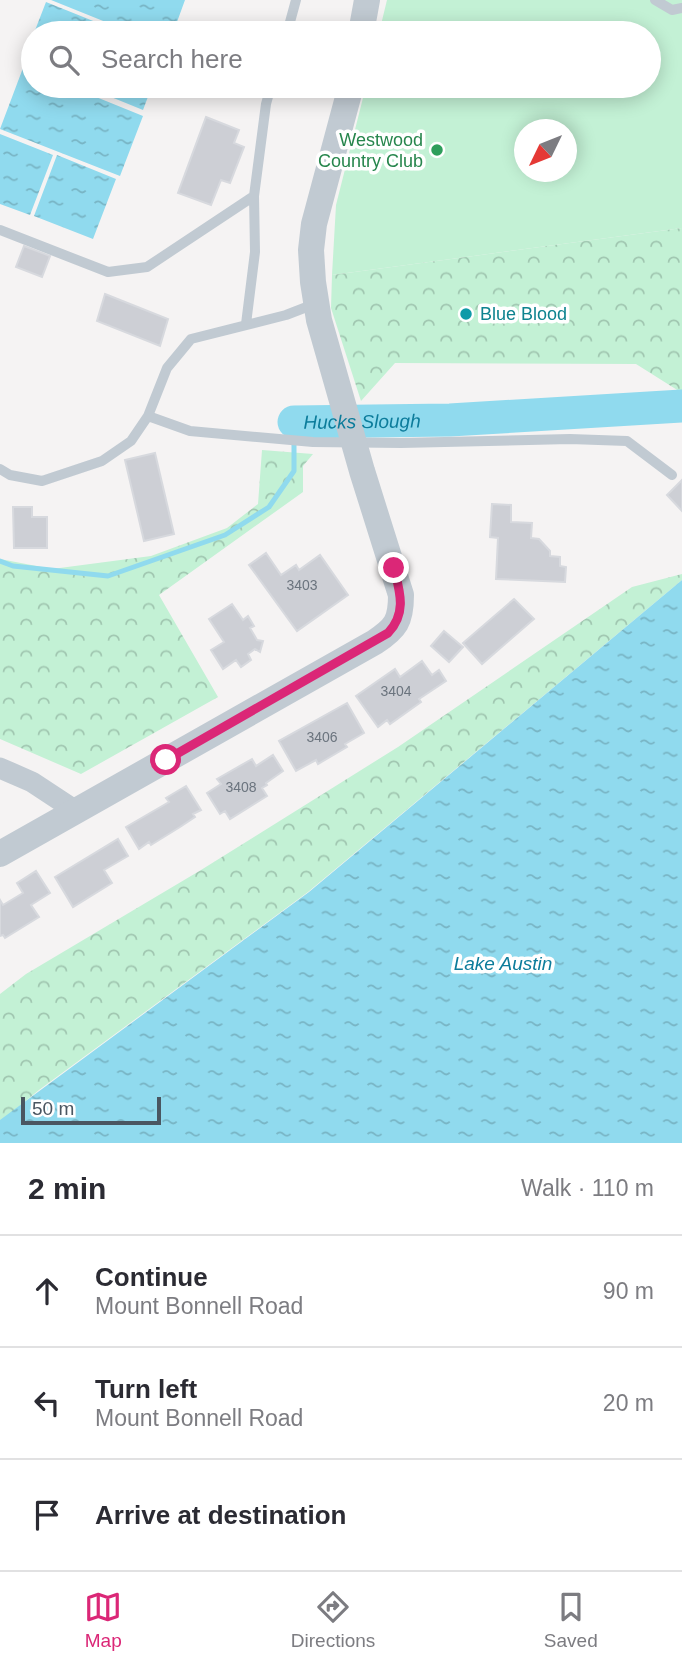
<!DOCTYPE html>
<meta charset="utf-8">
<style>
body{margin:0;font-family:Helvetica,sans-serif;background:#f2f2f3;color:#2b2b33}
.compass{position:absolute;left:514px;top:119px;width:63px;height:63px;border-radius:50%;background:#fff;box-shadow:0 4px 18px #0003;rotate:227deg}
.scale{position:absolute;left:21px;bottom:18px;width:140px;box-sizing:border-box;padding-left:7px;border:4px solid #4a5661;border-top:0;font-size:19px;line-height:24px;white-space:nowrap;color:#4a5661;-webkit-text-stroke:5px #fff;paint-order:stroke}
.stop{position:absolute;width:21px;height:21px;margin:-16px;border:5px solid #db2777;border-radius:50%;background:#fff}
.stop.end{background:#db2777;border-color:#fff;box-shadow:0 2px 7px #0008}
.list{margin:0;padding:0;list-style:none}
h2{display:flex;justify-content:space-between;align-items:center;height:91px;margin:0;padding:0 28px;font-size:30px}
h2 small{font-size:23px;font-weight:400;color:#7c7c81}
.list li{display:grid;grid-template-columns:46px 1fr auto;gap:21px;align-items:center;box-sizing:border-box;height:112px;padding:0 28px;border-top:2px solid #e1e1e2}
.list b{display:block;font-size:26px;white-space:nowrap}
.list p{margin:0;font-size:23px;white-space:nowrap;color:#7c7c81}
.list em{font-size:23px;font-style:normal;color:#7c7c81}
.icon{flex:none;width:38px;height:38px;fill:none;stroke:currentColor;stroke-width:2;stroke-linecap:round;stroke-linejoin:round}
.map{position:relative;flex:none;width:682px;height:1143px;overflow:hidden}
.search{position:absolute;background:#fff;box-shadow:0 4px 18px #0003;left:21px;right:21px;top:21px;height:77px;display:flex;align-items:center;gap:18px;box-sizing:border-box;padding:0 24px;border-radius:38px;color:#7c7c81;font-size:26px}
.sheet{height:427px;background:#fff}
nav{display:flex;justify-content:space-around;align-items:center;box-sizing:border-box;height:98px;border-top:2px solid #e1e1e2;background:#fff;font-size:19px;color:#7c7c81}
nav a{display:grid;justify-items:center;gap:4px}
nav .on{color:#db2777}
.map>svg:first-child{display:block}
.grass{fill:#c3f1d5;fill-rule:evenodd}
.forest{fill:url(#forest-crowns)}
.water{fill:url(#water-ripples)}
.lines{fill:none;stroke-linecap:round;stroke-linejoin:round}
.stream{stroke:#90daee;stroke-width:5}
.river{stroke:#90daee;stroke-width:33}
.building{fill:#cdcfd5;stroke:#d7d9de;stroke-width:2}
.service{stroke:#c1cad2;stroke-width:10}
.minor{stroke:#c1cad2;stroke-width:21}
.tertiary{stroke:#c1cad2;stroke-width:26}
.route{stroke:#db2777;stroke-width:9}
.leisure-dot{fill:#2e9e5b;stroke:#fff;stroke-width:2.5}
.culture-dot{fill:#0f9aa8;stroke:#fff;stroke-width:2.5}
.labels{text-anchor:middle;stroke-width:7;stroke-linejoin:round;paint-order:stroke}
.number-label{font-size:14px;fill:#6b747e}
.leisure-label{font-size:18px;fill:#27864d;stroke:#fff;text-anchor:end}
.culture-label{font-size:18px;fill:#0d838f;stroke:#fff;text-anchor:start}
.water-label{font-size:19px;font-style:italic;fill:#0c7c9b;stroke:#fff}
</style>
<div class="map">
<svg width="682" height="1143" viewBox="0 0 682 1143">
<defs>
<pattern id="forest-crowns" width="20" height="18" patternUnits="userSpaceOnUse" patternTransform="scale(1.75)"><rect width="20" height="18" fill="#c3f1d5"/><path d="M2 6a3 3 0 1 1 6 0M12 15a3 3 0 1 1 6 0" fill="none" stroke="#a0c6b0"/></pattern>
<pattern id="water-ripples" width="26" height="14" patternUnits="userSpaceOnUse" patternTransform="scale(1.75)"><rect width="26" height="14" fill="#90daee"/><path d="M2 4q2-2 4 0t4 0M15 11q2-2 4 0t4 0" fill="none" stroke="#78b4c4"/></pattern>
</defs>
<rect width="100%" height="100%" fill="#f5f3f3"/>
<path class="grass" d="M387 0H682V228L332 275 336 205 366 86H649V33H379ZM524 130H566V172H524Z"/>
<path class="forest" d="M682 228V393L636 364 395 363 361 401 331 308 332 275Z
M262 450 313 454 303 466V492L159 595 218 697 81 774 0 739V559L52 569 151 556 227 528 258 504Z
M682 574V580L308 892 39 1090 0 1122V994L26 974 201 870 398 747 632 587Z"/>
<path class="water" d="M51 0H185L173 33H133Z
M46 2 123 33H34Z
M23 68 33 72V86H69L143 116 120 176 0 129Z
M84 86H152L143 110Z
M0 134 53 155 30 215 0 204Z
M57 155 116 179 93 239 34 216Z
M682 580V1143H0V1120L309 892Z"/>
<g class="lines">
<path class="stream" d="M0 561 13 566 108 576 225 535 269 507 294 471V422"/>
<path class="river" id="s1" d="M294 422 450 420 682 406"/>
</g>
<path class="building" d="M206 117 239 130 234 143 244 147 230 183 221 180 211 205 178 193Z
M24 246 50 256 42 277 16 267Z
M105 294 168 319 160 346 97 321Z
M155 453 174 534 144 541 125 460Z
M682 480V511L667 495Z
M492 504 511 505V522L532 523 531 538 539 539 550 551V556L560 557V566L566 567 565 582 496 579 498 538 490 537Z
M13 507H32V517H47V548H14Z
M266 553 281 575 296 565 299 570 320 555 348 595 297 631 249 565Z
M514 599 534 619 482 664 463 643Z
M232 604 243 620 248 616 254 626 250 628 257 640 263 641 260 652 255 649 248 654 251 660 241 667 236 660 223 669 211 650 224 642 209 619Z
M444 631 463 647 449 662 431 646Z
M422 661 432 675 439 670 446 681 419 699 421 702 390 724 387 720 378 727 356 696 395 669 400 677Z
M347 703 364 733 345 744 347 747 318 764 316 760 296 771 279 741Z
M273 755 283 771 266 783 267 785 262 788 267 796 230 819 225 811 220 814 207 793 221 784 217 779 252 759 256 766Z
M186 786 201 810 193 814 195 817 180 827 151 845 149 842 139 849 126 827 169 802 166 798Z
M118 839 128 856 104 870 112 883 73 907 55 877Z
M36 871 50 893 31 905 39 917 5 938 3 935 0 936V900L3 905 23 893 17 883Z"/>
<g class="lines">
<path class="service" d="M655 0 672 10 682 8
M287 33 296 0
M0 230 108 272 147 267 254 196
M246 324 255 252 254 196 266 104 271 86
M148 416 190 431 313 442 401 443 570 439 627 441 672 475
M0 469 10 475 42 481 102 461 131 441 148 416 167 368 191 339 286 315 317 303"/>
<path class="minor" d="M0 768 32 782 76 811"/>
<path class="tertiary" d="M361 33 367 0
M0 854 375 642C396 628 401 621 401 595L362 471 319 320 313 282 311 250 314 224 351 86"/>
</g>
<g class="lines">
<path class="route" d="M166 760 388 633C407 613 400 592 394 568"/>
</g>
<circle class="leisure-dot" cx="437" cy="150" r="7"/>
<circle class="culture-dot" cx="466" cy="314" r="7"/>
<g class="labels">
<g class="number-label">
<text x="302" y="590">3403</text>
<text x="396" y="696">3404</text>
<text x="322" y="742">3406</text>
<text x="241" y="792">3408</text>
</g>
<g class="leisure-label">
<text x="423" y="146">Westwood<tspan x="423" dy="21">Country Club</tspan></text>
</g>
<g class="culture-label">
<text x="480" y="320">Blue Blood</text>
</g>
<g class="water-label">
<text dy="7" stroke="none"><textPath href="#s1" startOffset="68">Hucks Slough</textPath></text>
<text x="503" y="970">Lake Austin</text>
</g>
</g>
</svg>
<svg class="compass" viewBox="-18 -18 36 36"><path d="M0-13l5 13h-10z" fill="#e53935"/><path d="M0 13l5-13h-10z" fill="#7c7c81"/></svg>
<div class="scale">50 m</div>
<div class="stop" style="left:166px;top:760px"></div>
<div class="stop end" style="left:394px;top:568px"></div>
<div class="search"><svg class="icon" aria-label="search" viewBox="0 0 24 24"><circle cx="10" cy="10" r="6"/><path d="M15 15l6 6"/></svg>Search here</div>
</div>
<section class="sheet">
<h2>2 min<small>Walk · 110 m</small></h2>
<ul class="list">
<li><svg class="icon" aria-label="ahead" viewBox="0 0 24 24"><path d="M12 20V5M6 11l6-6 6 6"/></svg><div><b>Continue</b><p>Mount Bonnell Road</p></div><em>90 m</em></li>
<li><svg class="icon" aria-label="left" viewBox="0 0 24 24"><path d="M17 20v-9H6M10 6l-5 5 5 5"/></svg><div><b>Turn left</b><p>Mount Bonnell Road</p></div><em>20 m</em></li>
<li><svg class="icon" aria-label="arrive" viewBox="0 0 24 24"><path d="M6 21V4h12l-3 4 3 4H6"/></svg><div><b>Arrive at destination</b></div></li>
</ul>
</section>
<nav>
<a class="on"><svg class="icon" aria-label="map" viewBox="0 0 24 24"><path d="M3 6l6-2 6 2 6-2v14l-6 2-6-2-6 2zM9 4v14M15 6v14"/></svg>Map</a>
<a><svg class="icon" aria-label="directions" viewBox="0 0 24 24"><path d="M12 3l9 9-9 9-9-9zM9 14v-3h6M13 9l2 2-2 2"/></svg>Directions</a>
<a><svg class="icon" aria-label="saved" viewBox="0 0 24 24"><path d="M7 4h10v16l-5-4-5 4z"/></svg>Saved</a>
</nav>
